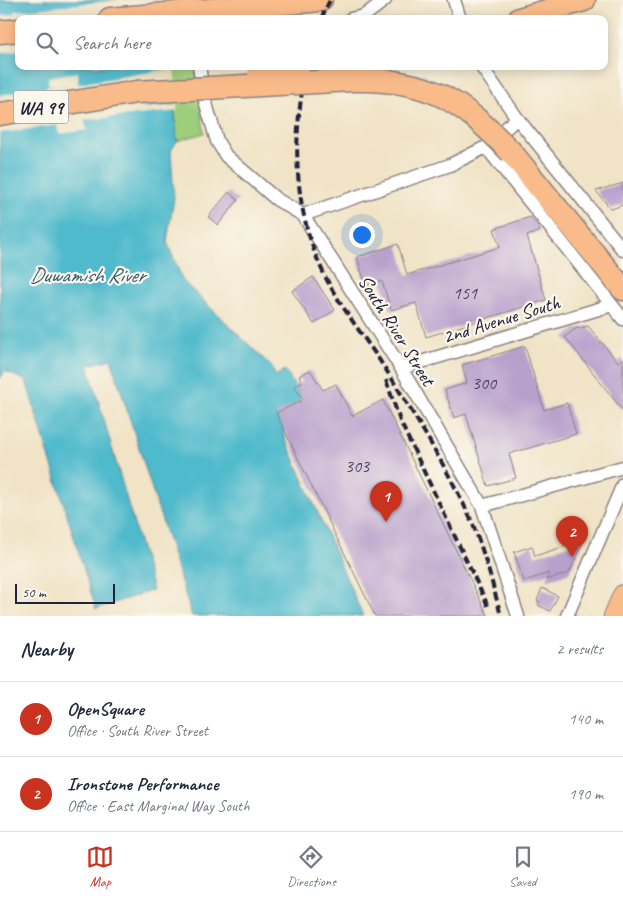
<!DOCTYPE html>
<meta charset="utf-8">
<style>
body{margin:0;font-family:Caveat,sans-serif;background:#f2f2f3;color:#1f2937}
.scale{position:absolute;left:15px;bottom:12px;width:100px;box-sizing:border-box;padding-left:5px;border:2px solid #22223b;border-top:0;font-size:14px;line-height:18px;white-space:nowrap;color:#22223b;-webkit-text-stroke:4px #fbf7ec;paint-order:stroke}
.you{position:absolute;left:361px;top:234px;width:18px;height:18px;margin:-12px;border:4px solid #fff;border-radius:50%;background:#1a73e8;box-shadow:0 0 0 8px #1a73e833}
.badge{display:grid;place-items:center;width:32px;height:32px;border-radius:50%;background:#c8321e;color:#fff;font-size:16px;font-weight:700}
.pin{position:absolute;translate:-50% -41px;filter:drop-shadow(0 1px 2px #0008)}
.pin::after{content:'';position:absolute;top:26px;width:18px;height:15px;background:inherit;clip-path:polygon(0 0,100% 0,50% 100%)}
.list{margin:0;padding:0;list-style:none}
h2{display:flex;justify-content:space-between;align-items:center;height:65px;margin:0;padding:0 20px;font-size:21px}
h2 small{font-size:16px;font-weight:400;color:#747a83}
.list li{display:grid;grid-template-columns:32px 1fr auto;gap:15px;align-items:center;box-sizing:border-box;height:75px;padding:0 20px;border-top:1px solid #e0e1e3}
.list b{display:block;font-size:19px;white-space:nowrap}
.list p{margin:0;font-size:16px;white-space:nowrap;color:#747a83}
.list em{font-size:16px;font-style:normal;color:#747a83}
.icon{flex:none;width:28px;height:28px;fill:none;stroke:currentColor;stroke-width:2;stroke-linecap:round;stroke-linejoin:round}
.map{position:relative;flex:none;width:623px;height:616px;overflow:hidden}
.search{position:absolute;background:#fff;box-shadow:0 2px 12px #0003;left:15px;right:15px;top:15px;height:55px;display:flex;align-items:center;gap:12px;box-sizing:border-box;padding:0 18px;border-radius:10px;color:#747a83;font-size:19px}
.sheet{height:215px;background:#fff}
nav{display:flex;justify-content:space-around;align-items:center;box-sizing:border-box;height:70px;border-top:1px solid #e0e1e3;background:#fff;font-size:14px;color:#747a83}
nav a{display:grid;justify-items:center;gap:2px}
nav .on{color:#c8321e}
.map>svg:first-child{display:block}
.green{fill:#9ecd7b;stroke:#60785b}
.water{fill:#4fbacc;stroke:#386e84}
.pier{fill:#f0e3c6}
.building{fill:#b8a0cc}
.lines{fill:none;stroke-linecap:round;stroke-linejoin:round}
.street-casing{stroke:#898280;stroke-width:15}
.primary-casing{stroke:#898280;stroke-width:22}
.highway-casing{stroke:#898280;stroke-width:25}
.street{stroke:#fff;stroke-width:12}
.primary{stroke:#fabb8b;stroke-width:20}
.highway{stroke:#fabb8b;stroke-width:22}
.rail{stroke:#22223b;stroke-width:4;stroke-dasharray:8 4;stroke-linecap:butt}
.highway-bridge-casing{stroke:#898280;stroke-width:25;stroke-linecap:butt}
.highway-bridge{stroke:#fabb8b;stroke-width:22}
.labels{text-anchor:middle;stroke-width:4.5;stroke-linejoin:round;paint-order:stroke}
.number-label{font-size:18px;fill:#48425f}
.shield{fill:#fbf7ec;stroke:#636270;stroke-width:1}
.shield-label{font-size:19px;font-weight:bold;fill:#22223b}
.street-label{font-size:20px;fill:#22223b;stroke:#fbf7ec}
.water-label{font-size:21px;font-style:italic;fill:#32576e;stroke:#fbf7ec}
</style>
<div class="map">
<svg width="623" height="616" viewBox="0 0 623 616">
<rect width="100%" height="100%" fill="#fbf7ec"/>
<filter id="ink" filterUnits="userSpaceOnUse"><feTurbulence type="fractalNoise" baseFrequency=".02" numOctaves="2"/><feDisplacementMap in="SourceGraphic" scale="10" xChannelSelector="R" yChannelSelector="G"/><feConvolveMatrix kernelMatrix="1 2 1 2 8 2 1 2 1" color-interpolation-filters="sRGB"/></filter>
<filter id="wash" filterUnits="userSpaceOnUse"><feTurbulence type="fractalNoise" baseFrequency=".0096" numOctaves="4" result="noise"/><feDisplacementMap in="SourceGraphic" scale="20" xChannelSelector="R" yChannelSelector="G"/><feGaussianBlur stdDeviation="1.12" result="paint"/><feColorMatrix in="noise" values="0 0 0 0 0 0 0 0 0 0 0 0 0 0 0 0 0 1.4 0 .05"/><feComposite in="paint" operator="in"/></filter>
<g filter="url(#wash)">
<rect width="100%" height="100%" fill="#f0e3c6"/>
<path class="green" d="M171 66H196L204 133 177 141Z"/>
<path class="water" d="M0 0H199L19 19V66H171L177 141 171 151 174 198 167 242 183 281 272 367 275 376 285 370 301 397 283 433 363 616H192L111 359 88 365 153 590 96 609 26 381 5 371 0 379Z"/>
<path class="pier" d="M119 0H201L194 19H19V51L0 53V16L15 14V11Z
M174 68 177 103 142 106 143 108 177 105V111L84 120 87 130 59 134 57 125 0 133V95L67 84 49 86 48 77 78 72V84Z"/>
<g id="blocks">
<path class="building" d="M623 183V205L611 209 596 191Z
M229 192 238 200 218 225 208 217Z
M530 217 538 226 540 231 527 236 546 300 426 337 416 303 391 310 382 281 366 286 357 257 398 244 407 275 500 247 494 229Z
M313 277 335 310 314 324 292 291Z
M588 326 618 362 623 358V411L565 337 575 329Z
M525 346 544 410 567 403 576 434 509 454 516 478 488 486 466 414 454 418 445 390 467 383 462 365Z
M310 370 323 390 336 384 352 416 383 400 488 616H375L276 413 303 400 294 386 302 382 299 376Z
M584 540 569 573 546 580 550 573 524 581 514 552 532 546 535 556Z
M542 588 558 596 550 611 538 605 540 602 537 601Z"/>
</g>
</g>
<g filter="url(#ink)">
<use href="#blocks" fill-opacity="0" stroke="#898280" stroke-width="1"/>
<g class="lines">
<g class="street-casing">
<path id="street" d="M454 0 460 19
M350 19 364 16 385 0
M199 66 204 97 217 141 226 156 276 199 303 215 401 368 482 506 518 616
M481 66 517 118 623 250
M486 147 623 319
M303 215 450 165 486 147 517 118
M401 368 612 305
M482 506 623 467
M567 616 623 484"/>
</g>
<g class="primary-casing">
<path id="primary" d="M614 616 623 595"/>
</g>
<g class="highway-casing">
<path id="highway" d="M110 19 321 0
M519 19 584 0
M0 32 19 30
M0 114 137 92
M511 152 623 289"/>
</g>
<use href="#street" class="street"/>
<use href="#primary" class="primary"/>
<use href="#highway" class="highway"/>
<path class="rail" d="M321 19 330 0
M307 66C290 142 293 222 333 291 351 321 373 349 392 379 420 425 450 473 472 522 484 552 493 585 501 616
M386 380 400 421 489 608"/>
<g class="highway-bridge-casing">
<path id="highway-bridge" d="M259 73 299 66
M137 92 353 80C428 78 460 99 511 152"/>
</g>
<use href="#highway-bridge" class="highway-bridge"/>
</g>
</g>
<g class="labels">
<g class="number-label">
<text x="465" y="299">151</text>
<text x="484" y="389">300</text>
<text x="357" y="472">303</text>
</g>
<rect class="shield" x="13.5" y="90.5" width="55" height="33" rx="4"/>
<g class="shield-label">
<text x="41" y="114">WA 99</text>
</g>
<g class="street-label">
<text transform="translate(501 319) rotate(-17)" y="7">2nd Avenue South</text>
<text transform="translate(397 330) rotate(58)" y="7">South River Street</text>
</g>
<g class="water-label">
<text x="87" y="282">Duwamish River</text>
</g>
</g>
</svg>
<div class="scale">50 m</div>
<div class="you"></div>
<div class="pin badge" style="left:386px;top:522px">1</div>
<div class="pin badge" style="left:572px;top:557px">2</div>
<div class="search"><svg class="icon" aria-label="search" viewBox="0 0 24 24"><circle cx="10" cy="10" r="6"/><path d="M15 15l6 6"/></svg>Search here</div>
</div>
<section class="sheet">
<h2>Nearby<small>2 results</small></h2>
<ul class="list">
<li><span class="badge">1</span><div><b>OpenSquare</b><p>Office · South River Street</p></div><em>140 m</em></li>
<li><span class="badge">2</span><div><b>Ironstone Performance</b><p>Office · East Marginal Way South</p></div><em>190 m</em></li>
</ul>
</section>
<nav>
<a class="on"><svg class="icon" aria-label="map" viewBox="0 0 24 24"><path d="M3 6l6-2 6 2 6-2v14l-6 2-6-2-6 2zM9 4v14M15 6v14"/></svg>Map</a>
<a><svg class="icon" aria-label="directions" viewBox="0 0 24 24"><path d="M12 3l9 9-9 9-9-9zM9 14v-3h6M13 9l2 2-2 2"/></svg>Directions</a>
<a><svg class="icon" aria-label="saved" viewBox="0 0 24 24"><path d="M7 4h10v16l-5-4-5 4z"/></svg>Saved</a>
</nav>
